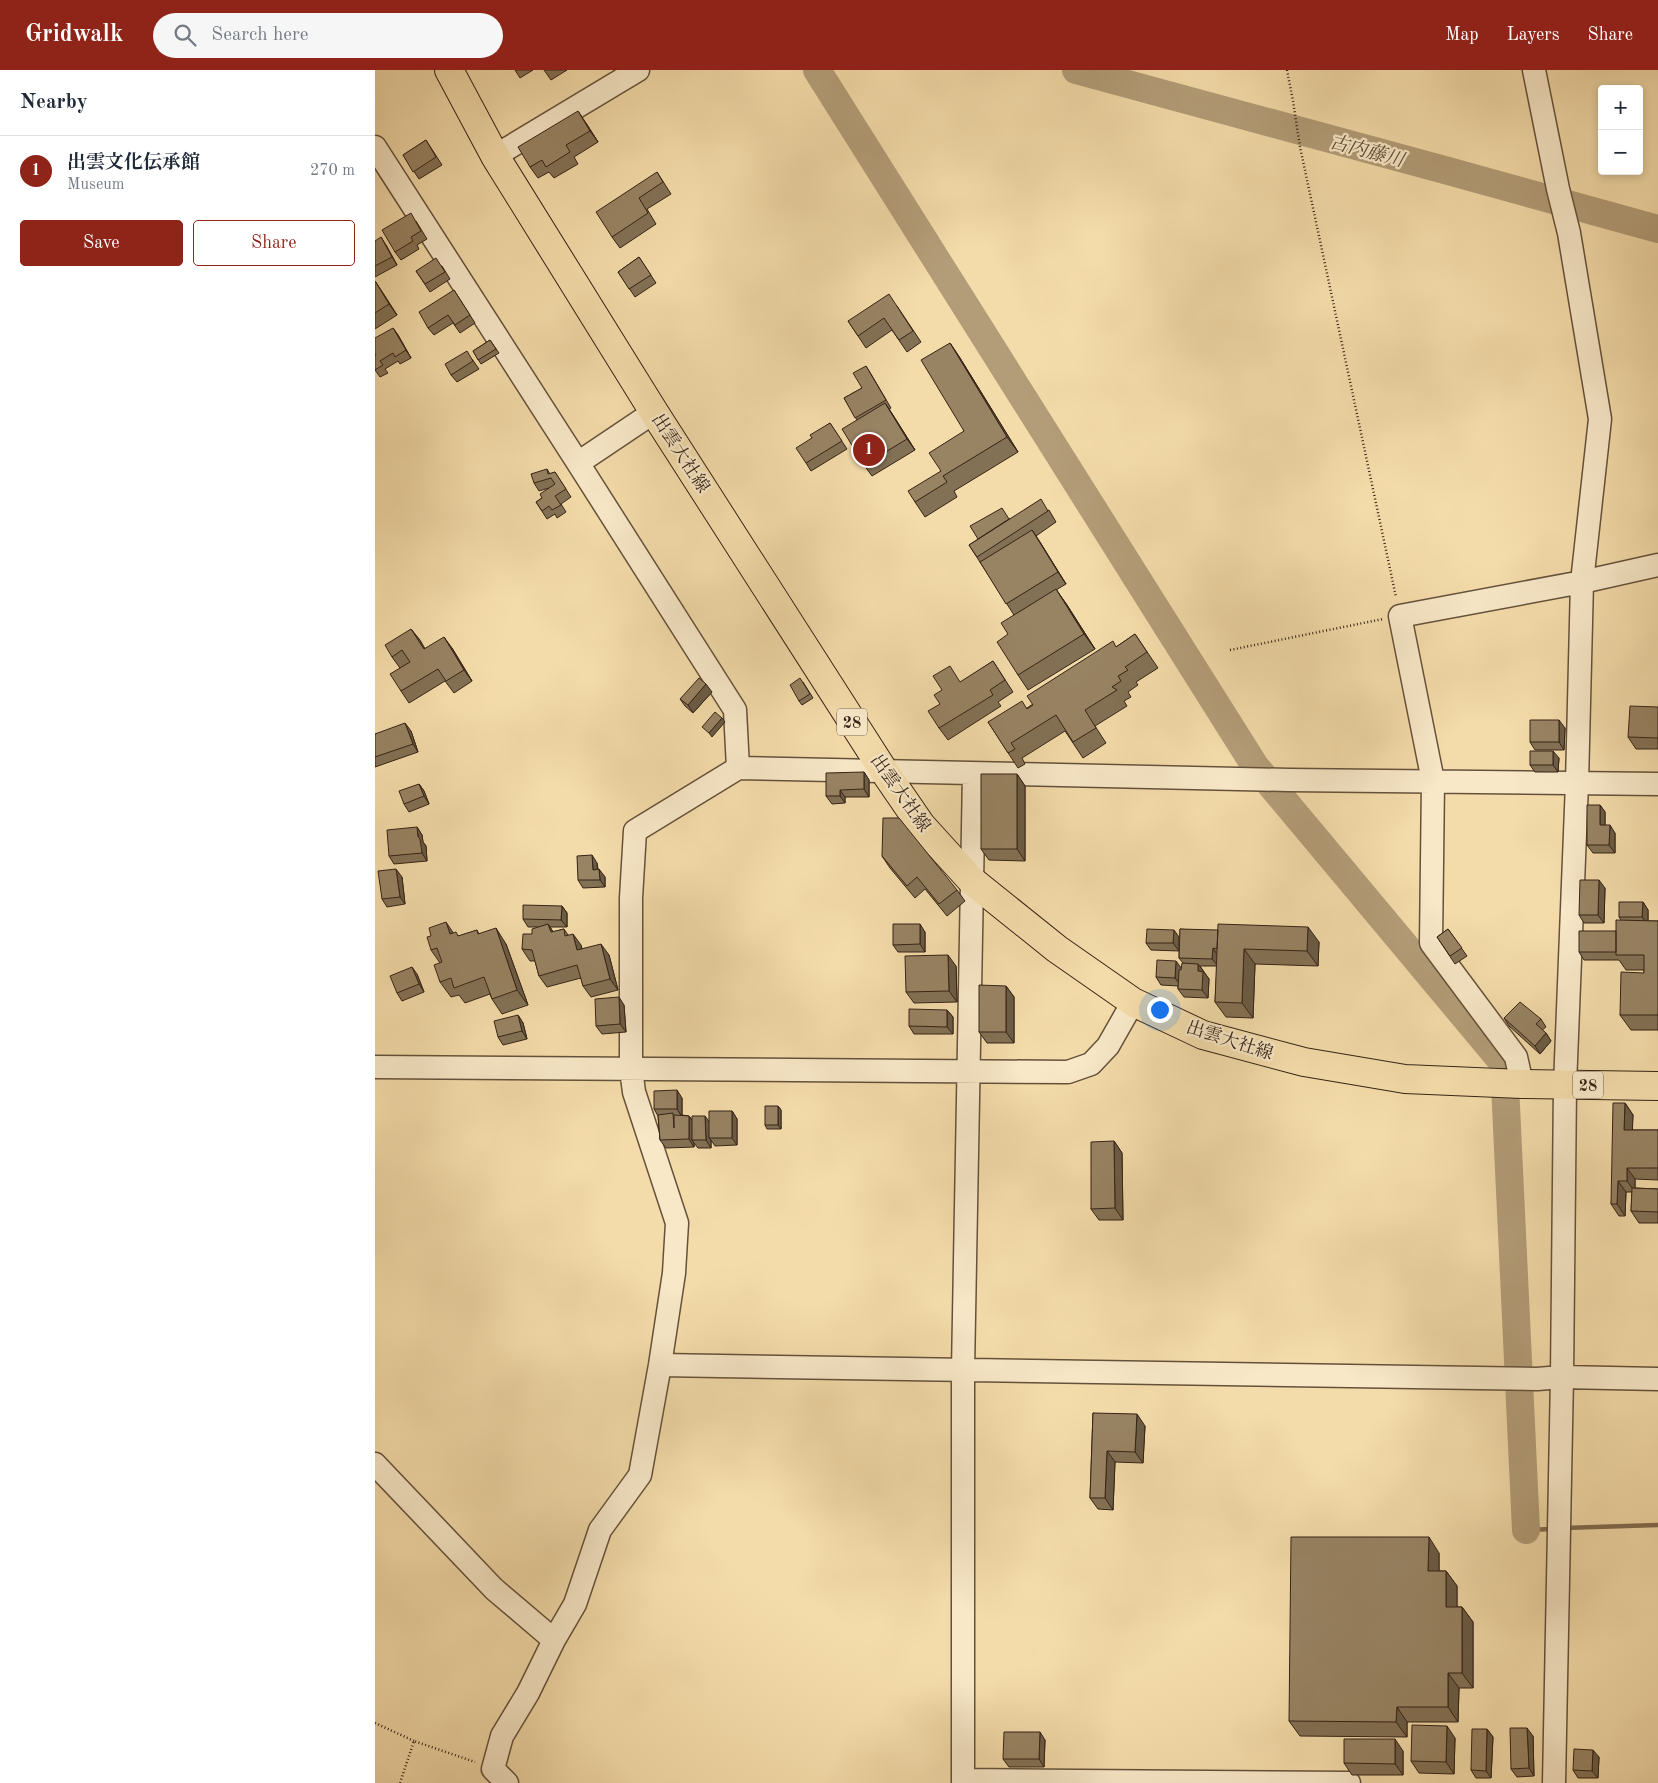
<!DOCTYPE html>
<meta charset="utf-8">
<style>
body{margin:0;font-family:"Old Standard TT","Noto Serif JP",serif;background:#f6f6f7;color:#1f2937}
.controls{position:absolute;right:15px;top:15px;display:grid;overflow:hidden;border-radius:5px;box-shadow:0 2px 8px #0003}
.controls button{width:45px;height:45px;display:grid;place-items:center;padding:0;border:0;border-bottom:1px solid #e0e1e3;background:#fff;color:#1f2937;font:25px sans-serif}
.you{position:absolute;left:784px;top:939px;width:18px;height:18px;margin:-12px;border:4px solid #fff;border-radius:50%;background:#1a73e8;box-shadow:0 0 0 8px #1a73e833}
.badge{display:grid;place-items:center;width:32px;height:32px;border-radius:50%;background:#8f2418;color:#fff;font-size:16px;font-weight:700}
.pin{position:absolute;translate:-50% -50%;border:2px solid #fff;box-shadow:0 1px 5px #0006}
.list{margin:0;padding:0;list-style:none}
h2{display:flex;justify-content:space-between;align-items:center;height:65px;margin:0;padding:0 20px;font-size:21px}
h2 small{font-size:16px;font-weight:400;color:#747a83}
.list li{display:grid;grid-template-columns:32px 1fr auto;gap:15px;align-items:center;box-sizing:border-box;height:70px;padding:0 20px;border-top:1px solid #e0e1e3}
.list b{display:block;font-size:19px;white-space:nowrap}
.list p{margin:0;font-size:16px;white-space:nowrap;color:#747a83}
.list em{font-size:16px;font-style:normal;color:#747a83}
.actions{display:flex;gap:10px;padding:15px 20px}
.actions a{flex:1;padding:11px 0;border:1px solid #8f2418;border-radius:5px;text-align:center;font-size:18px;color:#8f2418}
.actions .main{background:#8f2418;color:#fff}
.icon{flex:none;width:28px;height:28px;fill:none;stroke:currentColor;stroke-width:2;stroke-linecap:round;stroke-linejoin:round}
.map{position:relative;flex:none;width:1283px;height:1713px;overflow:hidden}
header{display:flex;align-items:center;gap:30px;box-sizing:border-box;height:70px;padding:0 25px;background:#8f2418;color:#fff}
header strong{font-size:24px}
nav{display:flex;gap:28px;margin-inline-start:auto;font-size:18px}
.search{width:350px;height:45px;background:#f6f6f7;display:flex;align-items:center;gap:12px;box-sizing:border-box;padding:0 18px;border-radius:28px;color:#747a83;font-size:19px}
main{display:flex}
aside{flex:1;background:#fff}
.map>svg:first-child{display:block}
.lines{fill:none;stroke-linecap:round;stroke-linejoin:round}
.stream{stroke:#816c51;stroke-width:4.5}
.river{stroke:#b39d78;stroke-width:28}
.minor-casing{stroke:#65513b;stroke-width:25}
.major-casing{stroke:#352316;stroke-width:30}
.path{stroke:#352316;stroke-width:2.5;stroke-dasharray:1 2.5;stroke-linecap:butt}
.minor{stroke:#f8e8c8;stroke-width:22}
.major{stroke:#f4dcaa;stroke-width:28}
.wall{fill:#837155;stroke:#352316}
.shaded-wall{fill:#6a5c45;stroke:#352316}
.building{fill:#988363;stroke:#352316}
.labels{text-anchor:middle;stroke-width:4.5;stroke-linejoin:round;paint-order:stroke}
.shield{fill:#f8e8c8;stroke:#705e4b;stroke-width:1}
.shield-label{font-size:16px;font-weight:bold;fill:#352316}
.street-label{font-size:18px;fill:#352316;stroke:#f8e8c8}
.water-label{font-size:19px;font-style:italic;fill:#614e38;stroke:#f8e8c8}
</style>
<header>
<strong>Gridwalk</strong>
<div class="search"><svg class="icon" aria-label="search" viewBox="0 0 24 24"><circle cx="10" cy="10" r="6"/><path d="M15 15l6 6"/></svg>Search here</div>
<nav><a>Map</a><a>Layers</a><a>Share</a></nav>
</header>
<main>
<aside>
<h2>Nearby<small></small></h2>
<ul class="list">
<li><span class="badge">1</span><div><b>出雲文化伝承館</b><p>Museum</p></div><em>270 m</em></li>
</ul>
<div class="actions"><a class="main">Save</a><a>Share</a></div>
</aside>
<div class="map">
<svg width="1283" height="1713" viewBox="0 0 1283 1713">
<rect width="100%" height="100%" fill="#f4dcaa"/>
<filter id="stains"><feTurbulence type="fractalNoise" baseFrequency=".004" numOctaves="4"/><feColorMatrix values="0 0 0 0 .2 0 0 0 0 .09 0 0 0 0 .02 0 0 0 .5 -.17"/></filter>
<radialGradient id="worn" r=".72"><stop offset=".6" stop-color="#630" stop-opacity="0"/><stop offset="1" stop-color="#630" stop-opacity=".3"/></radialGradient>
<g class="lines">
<path class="stream" d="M1189 1458 1283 1455
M1151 1460 1177 1459"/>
<path class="river" d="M442 0 880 696 1129 994 1151 1460
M701 0 1066 99 1283 159"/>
<g class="minor-casing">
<path id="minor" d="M1159 0 1183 119 1194 163 1225 349 1207 512 1202 713 1190 1015 1187 1307 1179 1713
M0 77 203 393 360 640 363 698 260 761 256 828V999L259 1022 302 1153 299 1203 285 1295 265 1405 225 1460 200 1534 179 1570
M120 86 263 0
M203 393 279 342
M363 698 914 710 1283 714
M0 997 693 1002 716 994 733 976 758 932
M1147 1014 1141 987 1056 873 1058 711 1025 546 1207 512 1283 495
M285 1295 1162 1309 1187 1307 1283 1309
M0 1394 119 1519 179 1570 153 1623 127 1666 118 1699 132 1713
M588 1710 974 1713
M588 1713V1300L599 704"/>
</g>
<g class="major-casing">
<path id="major" d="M74 0 120 86 279 342 509 701 546 755 596 810 682 879 758 932 828 965 929 992 1030 1009 1147 1014 1283 1016"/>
</g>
<path class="path" d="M912 0 918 31 925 77 1021 527
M855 580 1008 549
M0 1653 39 1671
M25 1713 39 1671 100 1692"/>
<use href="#minor" class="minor"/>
<use href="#major" class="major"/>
</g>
<path class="wall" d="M140 0H158L145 8Z
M169 0H192L176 10Z
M211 53 223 72 199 87 203 94 179 108 174 102 163 108 155 97Z
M51 70 67 95 44 109 28 85Z
M282 102 296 124 272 139 281 154 245 178 237 167Z
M41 151 52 169 42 175 44 179 26 190 20 182Z
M0 171 11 175 22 195 0 207Z
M264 187 281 213 260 227 243 202Z
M67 196 75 209 55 222 41 201Z
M0 211 22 245 0 259Z
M79 220 100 253 85 263 78 253 59 265 53 258Z
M522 236 546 272 532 282 517 260 491 278 473 251Z
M18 258 23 265 36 288 25 294 23 291 10 299 13 303 5 307 0 300 1 285Z
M115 270 124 283 106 294 98 281Z
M575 273 585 288 643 382 579 421 582 427 550 447 540 432 566 401 589 361Z
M97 289 104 299 82 312 76 305Z
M491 296 496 304 516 338 514 339 540 380 497 406 489 395 482 350 469 328 487 318Z
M455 353 472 379 436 401 431 393 437 368Z
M172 399 175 404 180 402 196 427 186 434 191 442 182 448 180 444 172 449 161 432 167 428 174 418 164 421 159 413Z
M674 440 681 452 661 466 691 514 681 520 692 535 720 579 653 620 643 605 633 564 639 545 594 475 634 449Z
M36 559 50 579 77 578 97 611 79 623 70 611 34 633 26 621 25 598 17 587Z
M760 564 783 598 761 612 763 615 753 622 756 627 749 631 752 636 720 656 731 673 708 688 690 661 647 688 650 694 643 698 613 652 652 638Z
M618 591 638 622 623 632 626 636 573 670 564 658 565 634 567 620 586 612Z
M428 612 438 628 427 635 424 631Z
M337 622 318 643 310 636 305 629Z
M1283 637V679H1261L1253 667Z
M1190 658 1189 680H1160L1155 672Z
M36 661 43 682 0 697V664Z
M1184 688 1183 702H1160L1155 695Z
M489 702 494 710V727H470V733L457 734 451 726Z
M642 704 650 716V791L614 790 606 779Z
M44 714 49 721 54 734 34 742 29 734Z
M1225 735 1230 742V755L1240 763V783H1218L1212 775Z
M42 757 47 765 48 772 51 776 52 791 19 794 14 786Z
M507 786 582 820 590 831 572 846 550 819 540 828 515 798Z
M222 793 223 799 230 807V817L208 818 203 810Z
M27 807 30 834 12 837 7 829Z
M1230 818 1229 853H1209L1204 845Z
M1268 832 1273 840V851H1283V960H1256L1245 945 1269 903V900H1251L1244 890H1209L1204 882 1241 861 1246 850 1244 847Z
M187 836 192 843V857H175L178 862 189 859 193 865 206 875 207 879 234 885 243 920 216 927 208 916 206 908 172 917 164 906 160 891H155L147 879 163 857H153L148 849Z
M805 859 944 872 943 896 880 894 878 948 851 947 840 932 842 896H825L834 909 833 928 809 927 803 919V916L786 915 781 907 806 898 808 893 804 888Z
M1073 859 1092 886 1080 894 1062 867Z
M102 860 104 864 131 874 153 935 127 944 117 929 115 924 90 933 84 925 76 927 65 912V893L56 880 78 863 84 866Z
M550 862V882H523L518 875Z
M804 867V881L776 880 771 873Z
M581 896 582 932 539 933 531 922Z
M42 904 49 922 27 931 22 923Z
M631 916 639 927V973H612L604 962Z
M249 935 251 962 227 964 221 956Z
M572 940 578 947V964H539L534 956Z
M143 945 148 953 152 969 128 975 123 967Z
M1129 948 1166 949 1171 957 1167 960 1171 963 1176 971 1165 984 1134 956Z
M307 1028V1045L314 1046 317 1050 334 1052 357 1041 362 1049V1075L340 1076 336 1070V1078H323L319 1073V1077L291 1078 285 1070 283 1046 279 1039Z
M1250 1033 1258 1045 1257 1060H1283V1110L1260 1109V1118L1283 1119V1153H1264L1256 1141 1257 1122H1251L1250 1146H1244L1236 1134Z
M403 1036 406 1040V1059H392L390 1055Z
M739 1071 747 1083 748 1150H724L716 1139Z
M718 1343 770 1356 768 1393 740 1392 738 1440 723 1439 715 1428Z
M1064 1483V1501H1071L1082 1516V1537H1087L1098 1552V1618H1084L1083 1652H1032V1667L925 1666 914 1651Z
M1112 1659 1118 1667 1116 1708H1101L1096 1700Z
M1158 1666 1159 1706 1142 1707 1136 1699Z
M1080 1668 1079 1704 1044 1703 1036 1691Z
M670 1670 669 1697H634L628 1689Z
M1028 1681V1705H977L969 1693Z
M1224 1687 1223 1708H1203L1198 1700Z"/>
<path class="shaded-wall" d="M203 41 211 53 223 72 215 61Z
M6 167 11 175 22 195 17 187Z
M0 211 8 223 22 245 14 234Z
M18 258 23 265 36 288 31 280Z
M575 273 585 288 643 382 632 367Z
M510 333 518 345 540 380 532 369Z
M657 460 665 472 691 514 683 502Z
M681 519 692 535 720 579 709 564Z
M36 559 45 570 57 591 49 579Z
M69 567 77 578 97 611 89 600Z
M331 614 337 622 318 643 313 635Z
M347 648 350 652 337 667 334 663Z
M1184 650 1190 658 1189 680 1184 672Z
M30 653 36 661 43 682 38 674Z
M1178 681 1184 688 1183 702 1178 695Z
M489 702 494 710V727L489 719Z
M642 704 650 716V791L642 779Z
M44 714 49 721 54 734 49 726Z
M465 720 470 727V733L465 726Z
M1225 735 1230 742V763L1225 755Z
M1235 755 1240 763V783L1234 775Z
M42 757 47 765 48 772 51 776 52 791 47 783 43 767Z
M217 785 222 793 223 807 218 800Z
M21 799 27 807 30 834 25 827Z
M224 799 230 807V817L225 810Z
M1224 810 1230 818 1229 853 1223 845Z
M1268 832 1273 840V855L1267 847Z
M187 836 192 843V857L186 850Z
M71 852 81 867 75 864Z
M173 854 181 866 176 862Z
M545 854 550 862V882L545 874Z
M933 857 944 872 943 896 932 881Z
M121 858 131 874 153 935 142 920Z
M799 860 804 867V881L798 873Z
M198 864 206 875 210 892 202 880Z
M226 874 234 885 243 920 235 909Z
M838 878 843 886V896L837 889Z
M869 879 880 894 878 948 867 933Z
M573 885 581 896 582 932 574 921Z
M801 891 807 899 806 916 800 908Z
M823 894 834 909 833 928 827 920 823 901Z
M37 897 42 904 49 922 44 914Z
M631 916 639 927V973L631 962Z
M244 927 249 935 251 962 245 954Z
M572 940 578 947V964L572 957Z
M143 945 148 953 152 969 147 961Z
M1171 963 1176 971 1165 984 1160 976Z
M302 1020 307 1028V1047L302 1039Z
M1250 1033 1258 1045 1257 1071 1249 1060Z
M403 1036 406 1040V1059L403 1055Z
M357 1041 362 1049V1075L357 1068Z
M314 1046 319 1053 317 1070 319 1073V1077L314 1069Z
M330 1046 336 1054 334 1068 336 1070V1078L331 1070Z
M739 1071 747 1083 748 1150 740 1138Z
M1252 1098 1260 1109V1122L1252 1111Z
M1243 1111 1251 1122 1250 1146 1242 1134Z
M762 1344 770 1356 768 1393 760 1382Z
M732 1381 740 1392 738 1440 730 1428Z
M1054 1467 1064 1483V1516L1053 1501Z
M1071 1501 1082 1516V1552L1071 1537Z
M1087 1537 1098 1552V1618L1087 1603Z
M1073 1603 1084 1618 1083 1652 1073 1637Z
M1022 1637 1032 1652V1667L1021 1652Z
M1072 1656 1080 1668 1079 1704 1071 1692Z
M1152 1658 1158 1666 1159 1706 1154 1698Z
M1112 1659 1118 1667 1116 1708 1111 1701Z
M665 1662 670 1670 669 1697 664 1689Z
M1020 1669 1028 1681V1705L1020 1694Z
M1218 1680 1224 1687 1223 1708 1217 1701Z"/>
<path class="building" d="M203 41 215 61 191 75 195 82 171 97 167 90 155 97 143 77Z
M51 70 61 87 38 102 28 85Z
M282 102 288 112 264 128 273 143 237 167 221 142Z
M36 143 46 161 36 167 38 171 20 182 7 160Z
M6 167 17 187 0 196V171Z
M264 187 276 205 254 219 243 202Z
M61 188 70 202 50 214 41 201Z
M0 211 14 234 0 243Z
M79 220 95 245 80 255 73 245 53 258 44 242Z
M514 224 538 261 524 270 509 248 483 266 473 251Z
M18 258 31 280 20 287 18 283 5 291 8 295 0 300V286L1 285 0 283V268Z
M115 270 121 279 103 290 98 281Z
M575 273 632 367 568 406 572 412 540 432 533 421 566 401 554 383 589 361 546 290Z
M92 281 98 291 76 305 70 294Z
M491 296 511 330 480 348 469 328 487 318 478 303Z
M510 333 532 369 489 395 467 359Z
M455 353 467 371 431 393 421 378 437 368 435 365Z
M172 399 173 404 180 402 191 419 180 426 186 435 177 440 174 436 167 441 161 432 167 428 165 424 180 414 176 408 159 413 156 404Z
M666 429 673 441 602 487 594 475Z
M627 438 634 449 603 469 595 456Z
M657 460 683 502 631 534 605 492Z
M681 519 709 564 643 605 622 572 633 564 626 553Z
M36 559 49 579 69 567 89 600 71 611 63 599 26 621 15 604 35 592 27 580 17 587 10 575Z
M760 564 772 582 750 597 753 600 743 606 746 611 737 617 742 620 710 640 721 658 698 672 681 645 636 673 640 679 633 683 613 652 647 631 652 639 658 635 652 626 738 571 741 577Z
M618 591 630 610 615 620 618 625 564 658 553 641 565 634 559 625 567 620 558 606 575 596 585 612Z
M324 608 331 614 313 635 305 629Z
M425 608 435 624 424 631 415 615Z
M1255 636 1283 637V668L1253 667Z
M340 642 347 648 334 663 327 657Z
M1155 650H1184V672H1155Z
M30 653 38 674 0 687V664Z
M1155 681H1178V695H1155Z
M489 702V719L465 720V726H451V703Z
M606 704H642V779H606Z
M44 714 49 726 29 734 24 721Z
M1212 735H1225V755H1235L1234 775H1212Z
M508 748H524L582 820 564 834 542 807 532 816 507 786Z
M42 757 43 767 45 769 47 783 14 786 12 760Z
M217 785 218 800 224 799 225 810H203L202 786Z
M21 799 25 827 7 829 3 801Z
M1205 810H1224L1223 845H1204Z
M1244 832H1268L1267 847H1244Z
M148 835 187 836 186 850 148 849Z
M1241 850 1283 851V945H1245L1246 902 1269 903V885H1241Z
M71 852 75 864 81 862 83 866 102 860 103 864 121 858 142 920 117 929 109 907 79 918 76 908 65 912 59 895 67 892 62 878 56 880 52 867 56 866 54 858Z
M173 854 176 862 189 859 190 866 198 864 202 880 226 874 235 909 208 916 202 895 164 906 157 880 147 879 148 864H157V859Z
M518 854H545V874L518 875Z
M843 854 933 857 932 881 869 879 867 933 840 932Z
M772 859 799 860 798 873H771Z
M805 859 843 860 842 879 838 878 837 889 804 888Z
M1073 859 1087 878 1075 886 1062 867Z
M1204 861H1241V882H1204Z
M573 885 574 921 531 922 530 886Z
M782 890 801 891 800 908 781 907Z
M807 893 823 894V901L828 902 827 920 803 919 804 900H806Z
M37 897 44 914 22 923 15 906Z
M604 915 631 916V962H604Z
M244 927 245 954 221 956 220 929Z
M1145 932 1166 949 1161 954 1171 963 1160 976 1129 948Z
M534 939 572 940V957L534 956Z
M143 945 147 961 123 967 119 951Z
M302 1020V1039H279V1021Z
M1238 1033H1250L1249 1060H1283V1098H1252V1111H1243L1242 1134H1236Z
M390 1036H403V1055H390Z
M334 1041H357V1068H334Z
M298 1043 299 1058V1045L314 1046V1069L285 1070 283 1045Z
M317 1046H330L331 1070H317Z
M739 1071 740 1138 716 1139V1072Z
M1257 1118 1283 1119V1142L1256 1141Z
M718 1343 762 1344 760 1382 732 1381 730 1428H715Z
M916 1467H1054L1053 1501H1071V1537H1087V1603H1073V1637H1022L1021 1652 914 1651Z
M1037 1655 1072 1656 1071 1692 1036 1691Z
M1135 1658H1152L1154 1698 1136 1699Z
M1097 1659H1112L1111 1701 1096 1700Z
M629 1662H665L664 1689H628Z
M969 1669H1020V1694L969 1693Z
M1199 1679 1218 1680 1217 1701 1198 1700Z"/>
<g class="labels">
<g class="shield">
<rect x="462" y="638.5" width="30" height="27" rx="4"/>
<rect x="1198" y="1001.5" width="30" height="27" rx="4"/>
</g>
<g class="shield-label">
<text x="477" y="658">28</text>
<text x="1213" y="1021">28</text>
</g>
<g class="street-label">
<text transform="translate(306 383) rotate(57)" y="6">出雲大社線</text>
<text transform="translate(526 723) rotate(55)" y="6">出雲大社線</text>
<text transform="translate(855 970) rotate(18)" y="6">出雲大社線</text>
</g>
<g class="water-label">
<text transform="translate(992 80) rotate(15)" y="7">古内藤川</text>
</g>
</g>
<rect width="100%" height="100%" filter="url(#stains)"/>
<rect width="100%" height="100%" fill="url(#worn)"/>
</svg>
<div class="controls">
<button>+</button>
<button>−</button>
</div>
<div class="you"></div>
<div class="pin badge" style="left:494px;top:380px">1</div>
</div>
</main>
